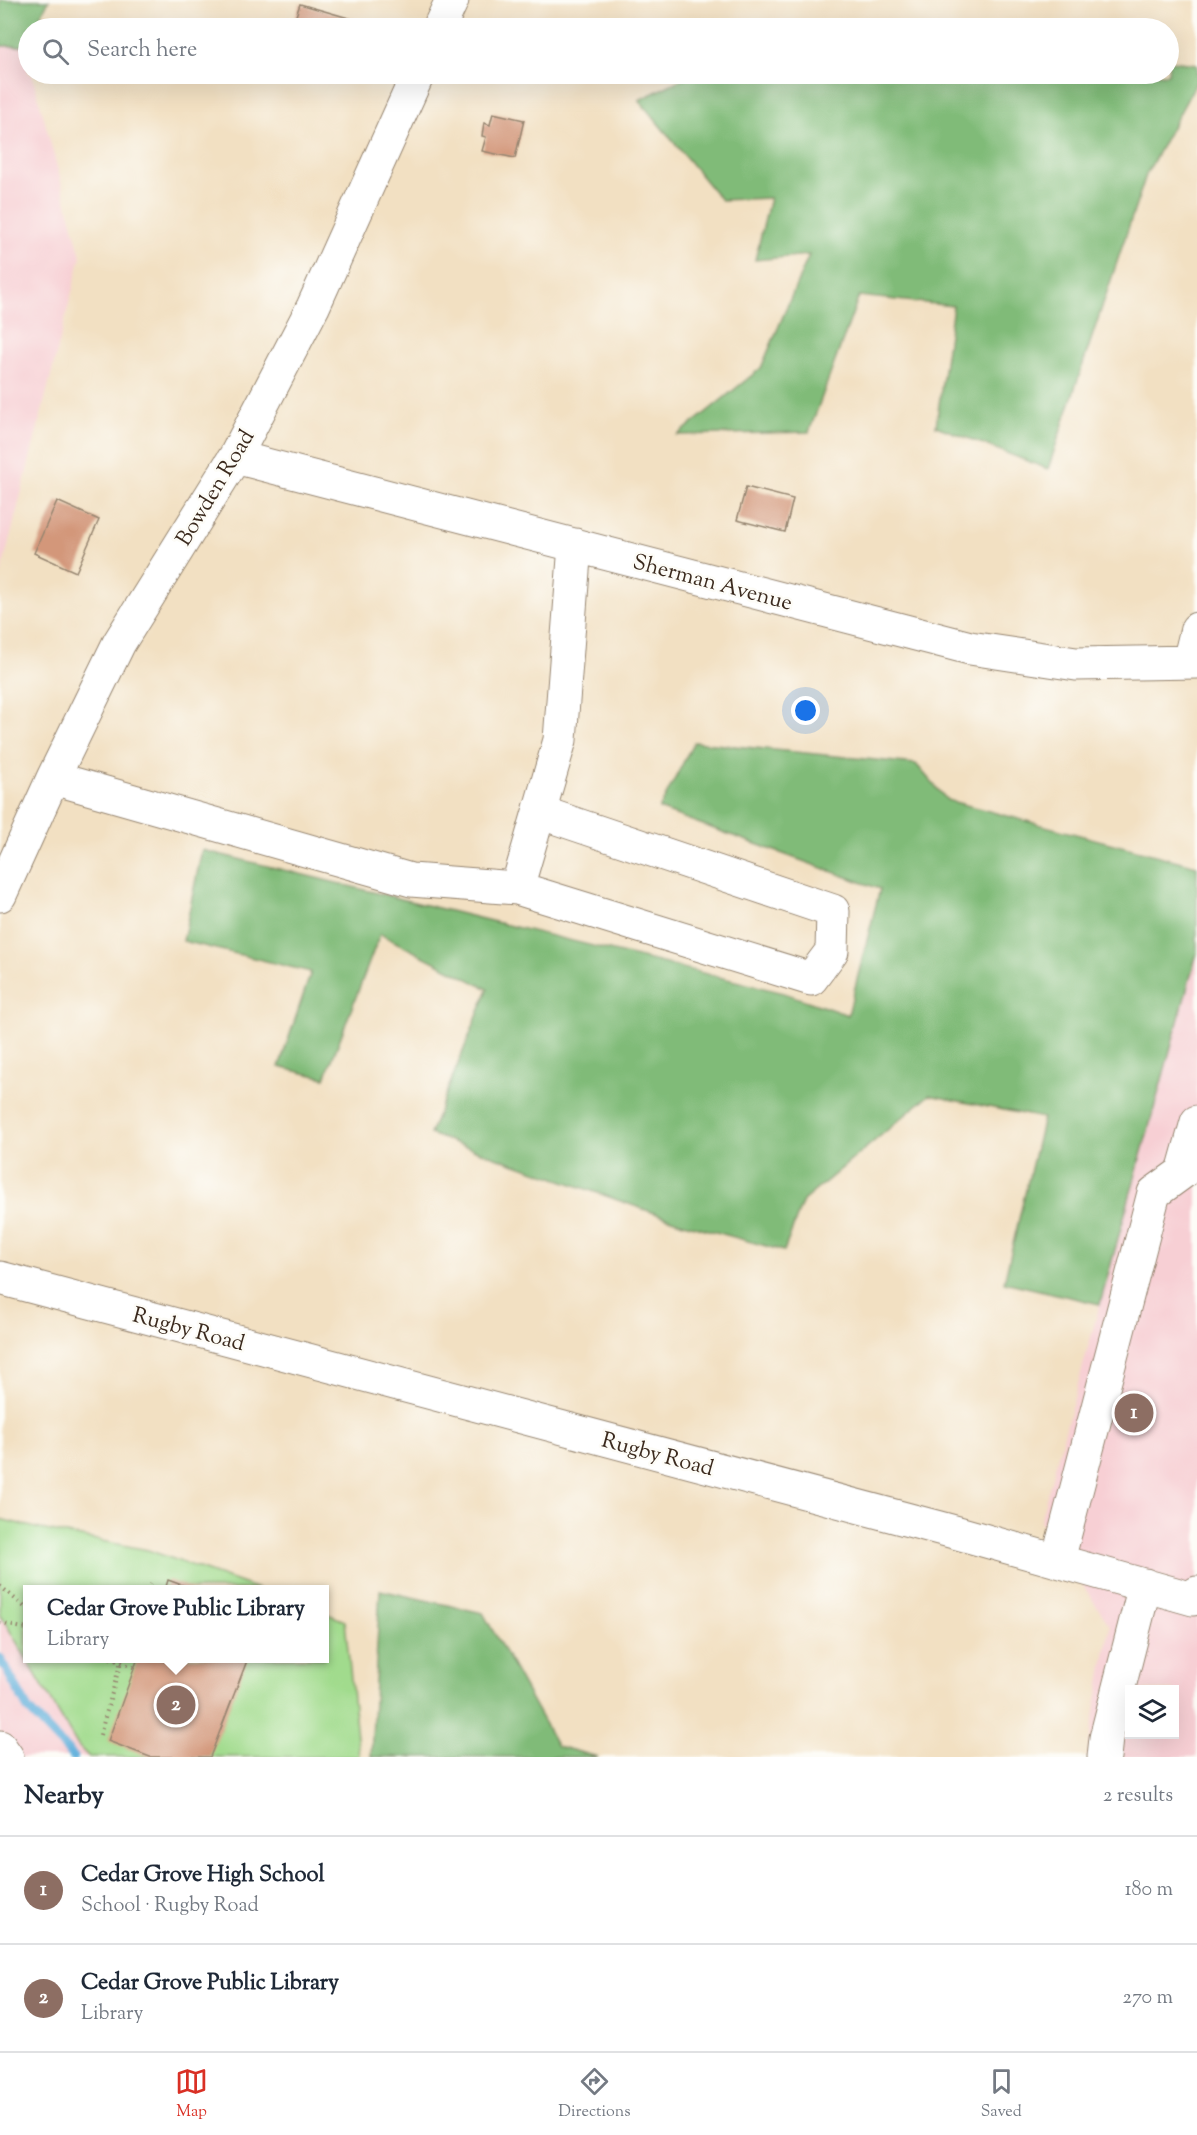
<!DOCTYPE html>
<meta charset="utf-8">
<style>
body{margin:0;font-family:"Sorts Mill Goudy",serif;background:#f6f6f7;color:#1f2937}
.controls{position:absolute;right:18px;bottom:18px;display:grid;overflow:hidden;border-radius:0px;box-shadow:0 6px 24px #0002}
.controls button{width:54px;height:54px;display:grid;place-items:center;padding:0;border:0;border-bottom:2px solid #e0e1e3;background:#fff;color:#1f2937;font:30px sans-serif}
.you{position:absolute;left:806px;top:711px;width:21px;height:21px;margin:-15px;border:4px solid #fff;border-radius:50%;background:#1a73e8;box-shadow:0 0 0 9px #1a73e833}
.badge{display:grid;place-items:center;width:39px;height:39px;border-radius:50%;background:#d93025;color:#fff;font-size:20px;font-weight:700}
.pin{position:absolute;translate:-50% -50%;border:3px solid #fff;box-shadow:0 2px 6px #0006}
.popup{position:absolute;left:23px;top:1585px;width:306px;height:78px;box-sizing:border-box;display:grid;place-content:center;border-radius:0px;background:#fff;filter:drop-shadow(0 2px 4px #0005);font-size:20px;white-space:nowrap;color:#747a83}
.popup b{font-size:22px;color:#1f2937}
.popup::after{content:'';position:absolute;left:50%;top:100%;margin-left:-12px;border:12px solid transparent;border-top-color:#fff}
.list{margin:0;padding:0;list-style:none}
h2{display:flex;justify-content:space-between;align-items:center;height:78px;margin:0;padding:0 24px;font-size:26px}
h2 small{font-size:20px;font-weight:400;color:#747a83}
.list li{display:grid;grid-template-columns:39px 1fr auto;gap:18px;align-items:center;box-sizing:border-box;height:108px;padding:0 24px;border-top:2px solid #e0e1e3}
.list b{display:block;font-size:22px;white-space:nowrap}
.list p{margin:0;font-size:20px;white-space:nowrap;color:#747a83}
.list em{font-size:20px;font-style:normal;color:#747a83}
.icon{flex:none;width:33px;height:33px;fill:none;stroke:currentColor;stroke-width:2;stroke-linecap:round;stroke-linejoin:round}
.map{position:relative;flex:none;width:1197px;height:1757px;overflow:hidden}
.search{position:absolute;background:#fff;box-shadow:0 6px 24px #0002;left:18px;right:18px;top:18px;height:66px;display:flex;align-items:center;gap:15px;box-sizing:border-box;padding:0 21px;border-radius:33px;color:#747a83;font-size:22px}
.sheet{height:294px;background:#fff}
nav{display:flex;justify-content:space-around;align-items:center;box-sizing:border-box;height:84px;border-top:2px solid #e0e1e3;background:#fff;font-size:16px;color:#747a83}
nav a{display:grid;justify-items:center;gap:3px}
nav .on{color:#d93025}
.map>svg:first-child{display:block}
.built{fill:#f7cfd4;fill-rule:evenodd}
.green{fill:#a1db8d;stroke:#6e8256;stroke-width:1.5}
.forest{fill:#80bb78;stroke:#5e724b;stroke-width:1.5}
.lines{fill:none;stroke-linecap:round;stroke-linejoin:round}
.stream{stroke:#62b0dc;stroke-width:9}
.building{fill:#d3977a}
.minor-casing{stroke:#968570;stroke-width:35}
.path{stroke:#968570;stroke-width:4;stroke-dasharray:1.5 4.5;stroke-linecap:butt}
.minor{stroke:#fff;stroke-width:33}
.labels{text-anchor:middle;stroke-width:5;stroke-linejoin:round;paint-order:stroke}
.street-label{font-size:22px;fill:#3b2a1e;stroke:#fdfcf7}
</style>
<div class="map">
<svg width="1197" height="1757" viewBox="0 0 1197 1757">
<rect width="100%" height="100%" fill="#fdfcf7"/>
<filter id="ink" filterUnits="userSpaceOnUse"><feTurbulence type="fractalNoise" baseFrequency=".0167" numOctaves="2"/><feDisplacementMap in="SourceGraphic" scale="12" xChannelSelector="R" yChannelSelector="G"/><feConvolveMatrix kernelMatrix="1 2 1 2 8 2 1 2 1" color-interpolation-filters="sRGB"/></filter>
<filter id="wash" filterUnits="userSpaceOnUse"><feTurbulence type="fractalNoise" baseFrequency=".008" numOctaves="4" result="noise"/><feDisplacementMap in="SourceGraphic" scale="24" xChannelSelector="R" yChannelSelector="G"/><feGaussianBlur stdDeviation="1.35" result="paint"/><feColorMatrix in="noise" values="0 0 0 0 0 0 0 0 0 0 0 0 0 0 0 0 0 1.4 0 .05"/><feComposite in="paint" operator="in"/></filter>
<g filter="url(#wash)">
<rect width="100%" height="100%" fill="#f2e0c2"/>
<path class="built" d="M0 46H24L28 61V74H32L81 256 0 578Z
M1197 953V1757H1087L1110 1626 1040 1521ZM1130 1690H1174V1734H1130Z
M0 1614 78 1746 89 1757H0Z"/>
<path class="green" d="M0 1519 40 1529 148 1550 258 1589 27 1590V1658H324L325 1613 345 1621 359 1757H89L78 1746 0 1614Z"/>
<path class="forest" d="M0 0H49L34 28H28V39L24 46H0Z
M1169 61 1197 64V81L1146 175 1048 469 936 426 953 306 859 296 809 432 678 435 761 368 809 255 755 260 770 198 721 200 639 100 692 74H1168Z
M694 742 916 764 947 800 1197 866V953L1100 1304 1004 1282 1043 1118 929 1095 803 1201 784 1251 680 1222 430 1134 488 989 380 934 325 1078 279 1067 311 972 183 941 202 850 784 993 848 1015 880 889 659 809Z
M380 1590 483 1613 557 1746 598 1757H371Z"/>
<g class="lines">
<path class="stream" d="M0 1658 28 1709 74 1757"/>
</g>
<g id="blocks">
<path class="building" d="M300 4 373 25 372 28H292Z
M493 113 524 120 515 158 482 151 486 137 482 136 484 123 490 125Z
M746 487 793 499 785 532 737 520Z
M57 501 99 520 76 572 34 553Z
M168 1580 193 1589V1590H165Z
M138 1658H248L210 1757H150L108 1741Z"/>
</g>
</g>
<g filter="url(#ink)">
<use href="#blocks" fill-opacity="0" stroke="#968570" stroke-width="1.5"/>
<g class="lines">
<g class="minor-casing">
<path id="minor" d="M439 28 452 0
M235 457 970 648 1076 664 1197 662
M1189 662 1197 629
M53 778 411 880 517 888 560 740 575 545
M517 888 811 979 832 951 833 911 539 812
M0 895 53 778 119 643 235 457 313 307 418 74
M0 1278 958 1533 1193 1599 1197 1593
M1058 1560 1154 1193 1183 1172 1197 1122
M0 1747 7 1757
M1104 1757 1106 1738 1145 1585"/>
</g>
<path class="path" d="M0 1586 27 1609
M149 1590 151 1584
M0 1623 27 1629
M110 1658 135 1668
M100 1735 122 1658"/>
<use href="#minor" class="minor"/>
</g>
</g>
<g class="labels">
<g class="street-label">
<text transform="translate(214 487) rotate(-59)" y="8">Bowden Road</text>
<text transform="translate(713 581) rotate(15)" y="8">Sherman Avenue</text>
<text transform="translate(189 1328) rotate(15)" y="8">Rugby Road</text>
<text transform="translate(658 1453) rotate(15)" y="8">Rugby Road</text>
</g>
</g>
</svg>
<div class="controls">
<button><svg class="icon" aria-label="layers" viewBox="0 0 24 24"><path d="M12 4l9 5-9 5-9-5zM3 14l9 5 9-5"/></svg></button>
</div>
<div class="you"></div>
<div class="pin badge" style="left:1134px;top:1413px;background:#8d6e63">1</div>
<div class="pin badge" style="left:176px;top:1705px;background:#8d6e63">2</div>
<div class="popup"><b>Cedar Grove Public Library</b>Library</div>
<div class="search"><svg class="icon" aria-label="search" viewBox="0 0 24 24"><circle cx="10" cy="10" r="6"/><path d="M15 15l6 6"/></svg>Search here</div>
</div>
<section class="sheet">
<h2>Nearby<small>2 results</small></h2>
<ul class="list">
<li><span class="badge" style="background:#8d6e63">1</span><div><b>Cedar Grove High School</b><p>School · Rugby Road</p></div><em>180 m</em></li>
<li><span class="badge" style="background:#8d6e63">2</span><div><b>Cedar Grove Public Library</b><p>Library</p></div><em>270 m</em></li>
</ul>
</section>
<nav>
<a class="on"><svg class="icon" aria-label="map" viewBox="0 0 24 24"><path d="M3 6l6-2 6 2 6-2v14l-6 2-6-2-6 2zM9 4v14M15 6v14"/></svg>Map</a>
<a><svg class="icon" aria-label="directions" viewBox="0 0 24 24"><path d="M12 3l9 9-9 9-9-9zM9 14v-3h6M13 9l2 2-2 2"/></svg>Directions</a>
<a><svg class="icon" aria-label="saved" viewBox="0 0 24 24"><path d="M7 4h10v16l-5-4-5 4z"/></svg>Saved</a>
</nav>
